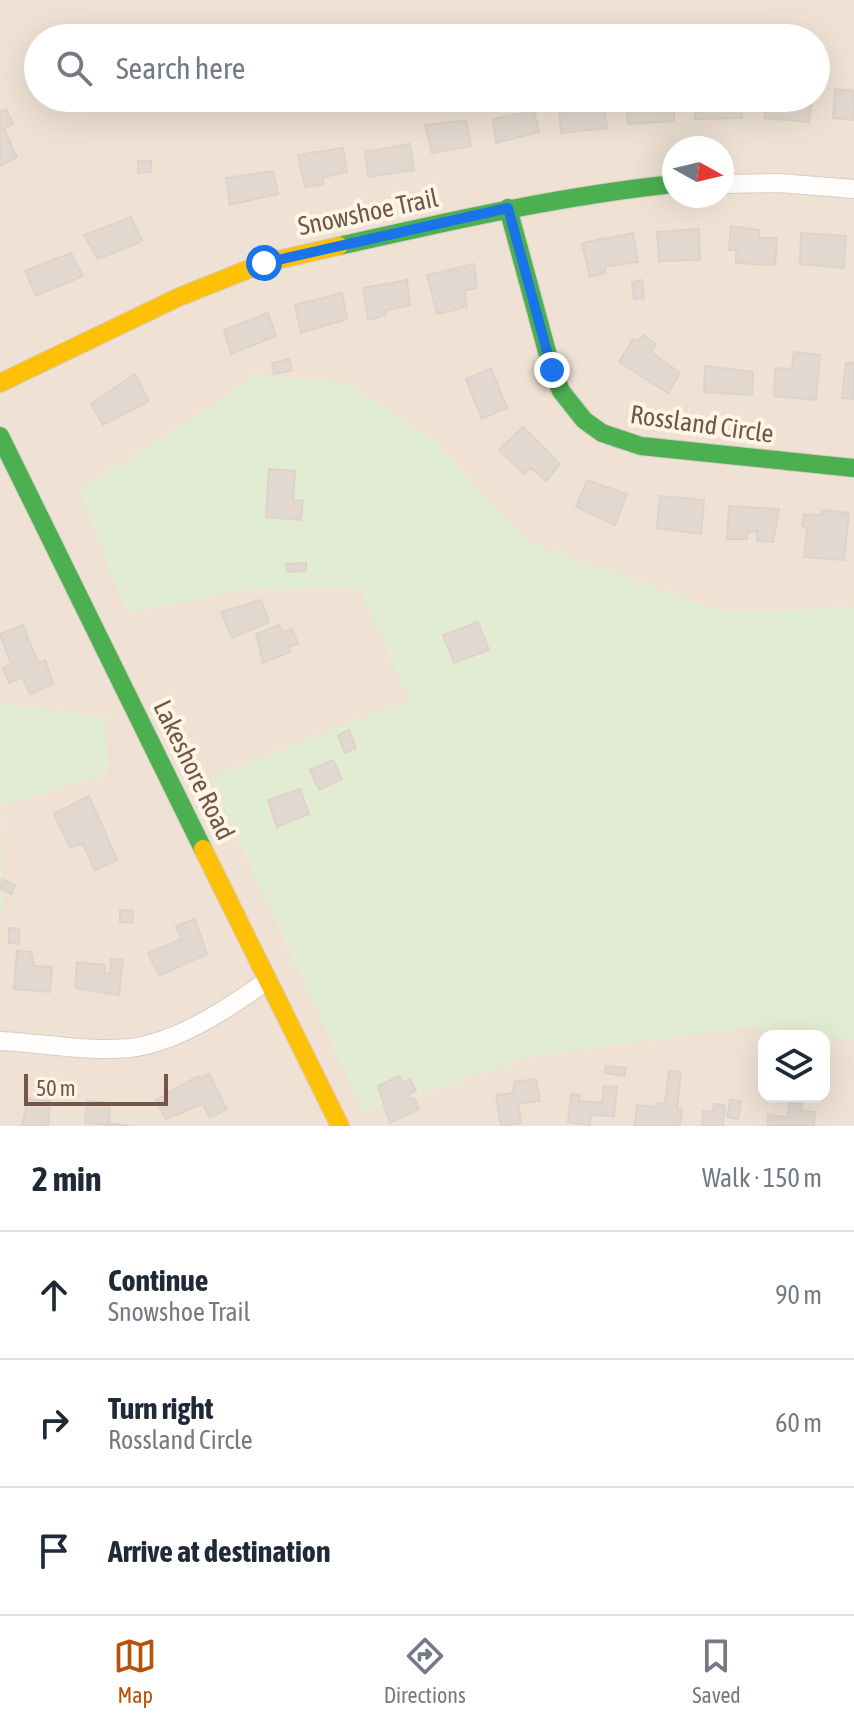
<!DOCTYPE html>
<meta charset="utf-8">
<style>
body{margin:0;font-family:"Asap Condensed",sans-serif;background:#f6f6f7;color:#1f2937}
.controls{position:absolute;right:24px;bottom:24px;display:grid;overflow:hidden;border-radius:16px;box-shadow:0 8px 32px #0002}
.controls button{width:72px;height:72px;display:grid;place-items:center;padding:0;border:0;border-bottom:2px solid #e0e1e3;background:#fff;color:#1f2937;font:40px sans-serif}
.compass{position:absolute;left:662px;top:136px;width:72px;height:72px;border-radius:50%;background:#fff;box-shadow:0 8px 32px #0002;rotate:98deg}
.scale{position:absolute;left:24px;bottom:20px;width:144px;box-sizing:border-box;padding-left:8px;border:4px solid #735649;border-top:0;font-size:22px;line-height:28px;white-space:nowrap;color:#735649;-webkit-text-stroke:6px #fff5e7;paint-order:stroke}
.stop{position:absolute;width:24px;height:24px;margin:-18px;border:6px solid #1a73e8;border-radius:50%;background:#fff}
.stop.end{background:#1a73e8;border-color:#fff;box-shadow:0 2px 8px #0008}
.list{margin:0;padding:0;list-style:none}
h2{display:flex;justify-content:space-between;align-items:center;height:104px;margin:0;padding:0 32px;font-size:34px}
h2 small{font-size:26px;font-weight:400;color:#747a83}
.list li{display:grid;grid-template-columns:52px 1fr auto;gap:24px;align-items:center;box-sizing:border-box;height:128px;padding:0 32px;border-top:2px solid #e0e1e3}
.list b{display:block;font-size:30px;white-space:nowrap}
.list p{margin:0;font-size:26px;white-space:nowrap;color:#747a83}
.list em{font-size:26px;font-style:normal;color:#747a83}
.icon{flex:none;width:44px;height:44px;fill:none;stroke:currentColor;stroke-width:2;stroke-linecap:round;stroke-linejoin:round}
.map{position:relative;flex:none;width:854px;height:1126px;overflow:hidden}
.search{position:absolute;background:#fff;box-shadow:0 8px 32px #0002;left:24px;right:24px;top:24px;height:88px;display:flex;align-items:center;gap:20px;box-sizing:border-box;padding:0 28px;border-radius:44px;color:#747a83;font-size:30px}
.sheet{height:488px;background:#fff}
nav{display:flex;justify-content:space-around;align-items:center;box-sizing:border-box;height:112px;border-top:2px solid #e0e1e3;background:#fff;font-size:22px;color:#747a83}
nav a{display:grid;justify-items:center;gap:4px}
nav .on{color:#b45309}
.map>svg:first-child{display:block}
.residential{fill:#efe2d4;fill-rule:evenodd}
.green{fill:#e2ecd2}
.building{fill:#e2d8cf;stroke:#ded2ca;stroke-width:2}
.lines{fill:none;stroke-linecap:round;stroke-linejoin:round}
.street-casing{stroke:#d7cdc5;stroke-width:20}
.fast-casing{stroke:#d6ccc4;stroke-width:20}
.slow-casing{stroke:#d6ccc4;stroke-width:20}
.street{stroke:#fefdfb;stroke-width:18}
.fast{stroke:#4caf50;stroke-width:18}
.slow{stroke:#ffc107;stroke-width:18}
.route{stroke:#1a73e8;stroke-width:10}
.labels{text-anchor:middle;stroke-width:8;stroke-linejoin:round;paint-order:stroke}
.street-label{font-size:26px;fill:#735649;stroke:#fff5e7}
</style>
<div class="map">
<svg width="854" height="1126" viewBox="0 0 854 1126">
<rect width="100%" height="100%" fill="#f6f0e7"/>
<path class="residential" d="M0 0H854V1126H0ZM38 38H816V98H38ZM674 148H722V196H674ZM764 1036H824V1096H764Z"/>
<path class="green" d="M253 375 346 382 433 439 529 542 723 612 854 607V1040L745 1028 533 1056 364 1113 210 778 409 699 360 588 245 590 127 613 79 490 203 412Z
M0 703 105 717 108 774 0 806 3 908H0Z"/>
<path class="building" d="M835 89 854 91V120L833 118Z
M626 98H674V121L628 124Z
M696 98H743L742 118 695 119Z
M767 98H812L809 122 764 118Z
M604 103 607 128 561 133 559 108Z
M6 109 13 124 4 129 17 157 0 166V112Z
M534 111 539 132 496 143 493 119Z
M466 120 471 146 432 153 425 125Z
M410 144 414 170 368 177 365 152Z
M343 148 347 172 324 177 323 184 305 187 298 155Z
M138 161H151V172L138 173Z
M273 171 278 194 230 205 226 178Z
M131 217 142 241 98 259 84 235Z
M731 226 759 230V238H777L775 265 736 263V250H729Z
M699 229 700 260 659 261 657 232Z
M633 233 638 262 604 267 606 273 590 277 582 243Z
M801 233 846 236 844 268 800 264Z
M71 253 83 276 36 296 25 271Z
M474 264 477 288 464 291 467 307 437 314 427 275Z
M407 280 410 305 385 311 386 315 368 320 363 288Z
M642 280 644 298 634 299 632 282Z
M342 293 347 319 301 333 295 305Z
M268 313 276 336 231 354 224 330Z
M643 335 656 344 651 352 680 373 668 393 619 362 633 339 638 341Z
M794 352 820 355 816 400 774 396 775 368 792 369Z
M289 359 292 370 274 374 272 363Z
M846 363H854V399L842 398Z
M705 366 753 372 752 395 704 392Z
M491 368 507 408 482 419 466 379Z
M135 374 149 401 103 425 91 404Z
M523 427 560 464 546 481 531 468 524 474 499 450Z
M269 469 295 471 293 501 303 500 301 520 266 517Z
M587 480 627 494 615 525 576 507Z
M660 496 704 500 701 534 657 528Z
M729 506 779 509 773 542 757 541V531L748 532 747 539H727Z
M822 510 849 513 844 560 804 557 807 527 802 526 804 514 821 515Z
M306 563V571L287 572 286 564Z
M261 600 269 622 232 638 221 612Z
M478 622 489 650 454 663 443 635Z
M23 625 38 663 45 660 53 684 30 694 22 677 9 683 3 668 11 664 0 634Z
M279 625 283 633 292 629 298 644 289 647 290 652 263 663 256 634Z
M349 730 356 748 345 753 338 735Z
M333 760 342 779 319 790 310 770Z
M300 789 309 814 277 827 268 800Z
M89 796 117 860 95 870 83 844 70 847 54 814Z
M2 879 15 885 11 894 0 889Z
M120 910 133 911 132 923 120 922Z
M195 919 207 954 159 976 148 953 182 939 176 926Z
M9 928 19 929V944L9 943Z
M17 951 31 952 34 966 52 967 50 992 14 989Z
M111 959 123 960 119 995 75 988 77 962 105 965V973H110Z
M606 1066 626 1068 624 1076 605 1073Z
M669 1071 681 1072 677 1109H682L680 1126H635L637 1105 657 1107 658 1103H665Z
M209 1074 227 1109 210 1118 203 1104 166 1119 156 1100 198 1076 200 1079Z
M399 1076 402 1083 410 1079 416 1091 408 1095 410 1099 414 1098 419 1109 390 1123 378 1086Z
M536 1079 540 1101 518 1104 521 1123 501 1126 496 1095 512 1093 515 1082Z
M604 1086 617 1087 614 1116 591 1115 590 1125 568 1122 571 1094 580 1095 579 1101 602 1103Z
M28 1099 50 1101 48 1126H22Z
M730 1100 741 1101 738 1119 727 1117Z
M87 1101 110 1103 109 1123 130 1126 85 1123Z
M789 1103 802 1104 801 1111 815 1112 814 1126H768V1115L788 1117Z
M714 1104 725 1105 723 1126H702L703 1111 713 1112Z"/>
<g class="lines">
<g class="street-casing">
<path id="street" d="M722 184 779 183 854 189
M0 1041C42 1043 88 1052 130 1048 179 1042 230 1007 268 980"/>
</g>
<g class="fast-casing">
<path id="fast" d="M508 208 552 370 561 391 584 420 602 433 641 446 854 468
M339 246C450 221 560 196 674 184
M0 436 203 849"/>
</g>
<g class="slow-casing">
<path id="slow" d="M0 383 179 297 264 263 339 246
M203 849 340 1126"/>
</g>
<use href="#street" class="street"/>
<use href="#fast" class="fast"/>
<use href="#slow" class="slow"/>
</g>
<g class="lines">
<path class="route" d="M264 263 508 208 552 370"/>
</g>
<g class="labels">
<g class="street-label">
<text transform="translate(368 212) rotate(-12)" y="9">Snowshoe Trail</text>
<text transform="translate(702 424) rotate(8)" y="9">Rossland Circle</text>
<text transform="translate(194 770) rotate(64)" y="9">Lakeshore Road</text>
</g>
</g>
</svg>
<div class="controls">
<button><svg class="icon" aria-label="layers" viewBox="0 0 24 24"><path d="M12 4l9 5-9 5-9-5zM3 14l9 5 9-5"/></svg></button>
</div>
<svg class="compass" viewBox="-18 -18 36 36"><path d="M0-13l5 13h-10z" fill="#e53935"/><path d="M0 13l5-13h-10z" fill="#747a83"/></svg>
<div class="scale">50 m</div>
<div class="stop" style="left:264px;top:263px"></div>
<div class="stop end" style="left:552px;top:370px"></div>
<div class="search"><svg class="icon" aria-label="search" viewBox="0 0 24 24"><circle cx="10" cy="10" r="6"/><path d="M15 15l6 6"/></svg>Search here</div>
</div>
<section class="sheet">
<h2>2 min<small>Walk · 150 m</small></h2>
<ul class="list">
<li><svg class="icon" aria-label="ahead" viewBox="0 0 24 24"><path d="M12 20V5M6 11l6-6 6 6"/></svg><div><b>Continue</b><p>Snowshoe Trail</p></div><em>90 m</em></li>
<li><svg class="icon" aria-label="right" viewBox="0 0 24 24"><path d="M7 20v-9h11M14 6l5 5-5 5"/></svg><div><b>Turn right</b><p>Rossland Circle</p></div><em>60 m</em></li>
<li><svg class="icon" aria-label="arrive" viewBox="0 0 24 24"><path d="M6 21V4h12l-3 4 3 4H6"/></svg><div><b>Arrive at destination</b></div></li>
</ul>
</section>
<nav>
<a class="on"><svg class="icon" aria-label="map" viewBox="0 0 24 24"><path d="M3 6l6-2 6 2 6-2v14l-6 2-6-2-6 2zM9 4v14M15 6v14"/></svg>Map</a>
<a><svg class="icon" aria-label="directions" viewBox="0 0 24 24"><path d="M12 3l9 9-9 9-9-9zM9 14v-3h6M13 9l2 2-2 2"/></svg>Directions</a>
<a><svg class="icon" aria-label="saved" viewBox="0 0 24 24"><path d="M7 4h10v16l-5-4-5 4z"/></svg>Saved</a>
</nav>
